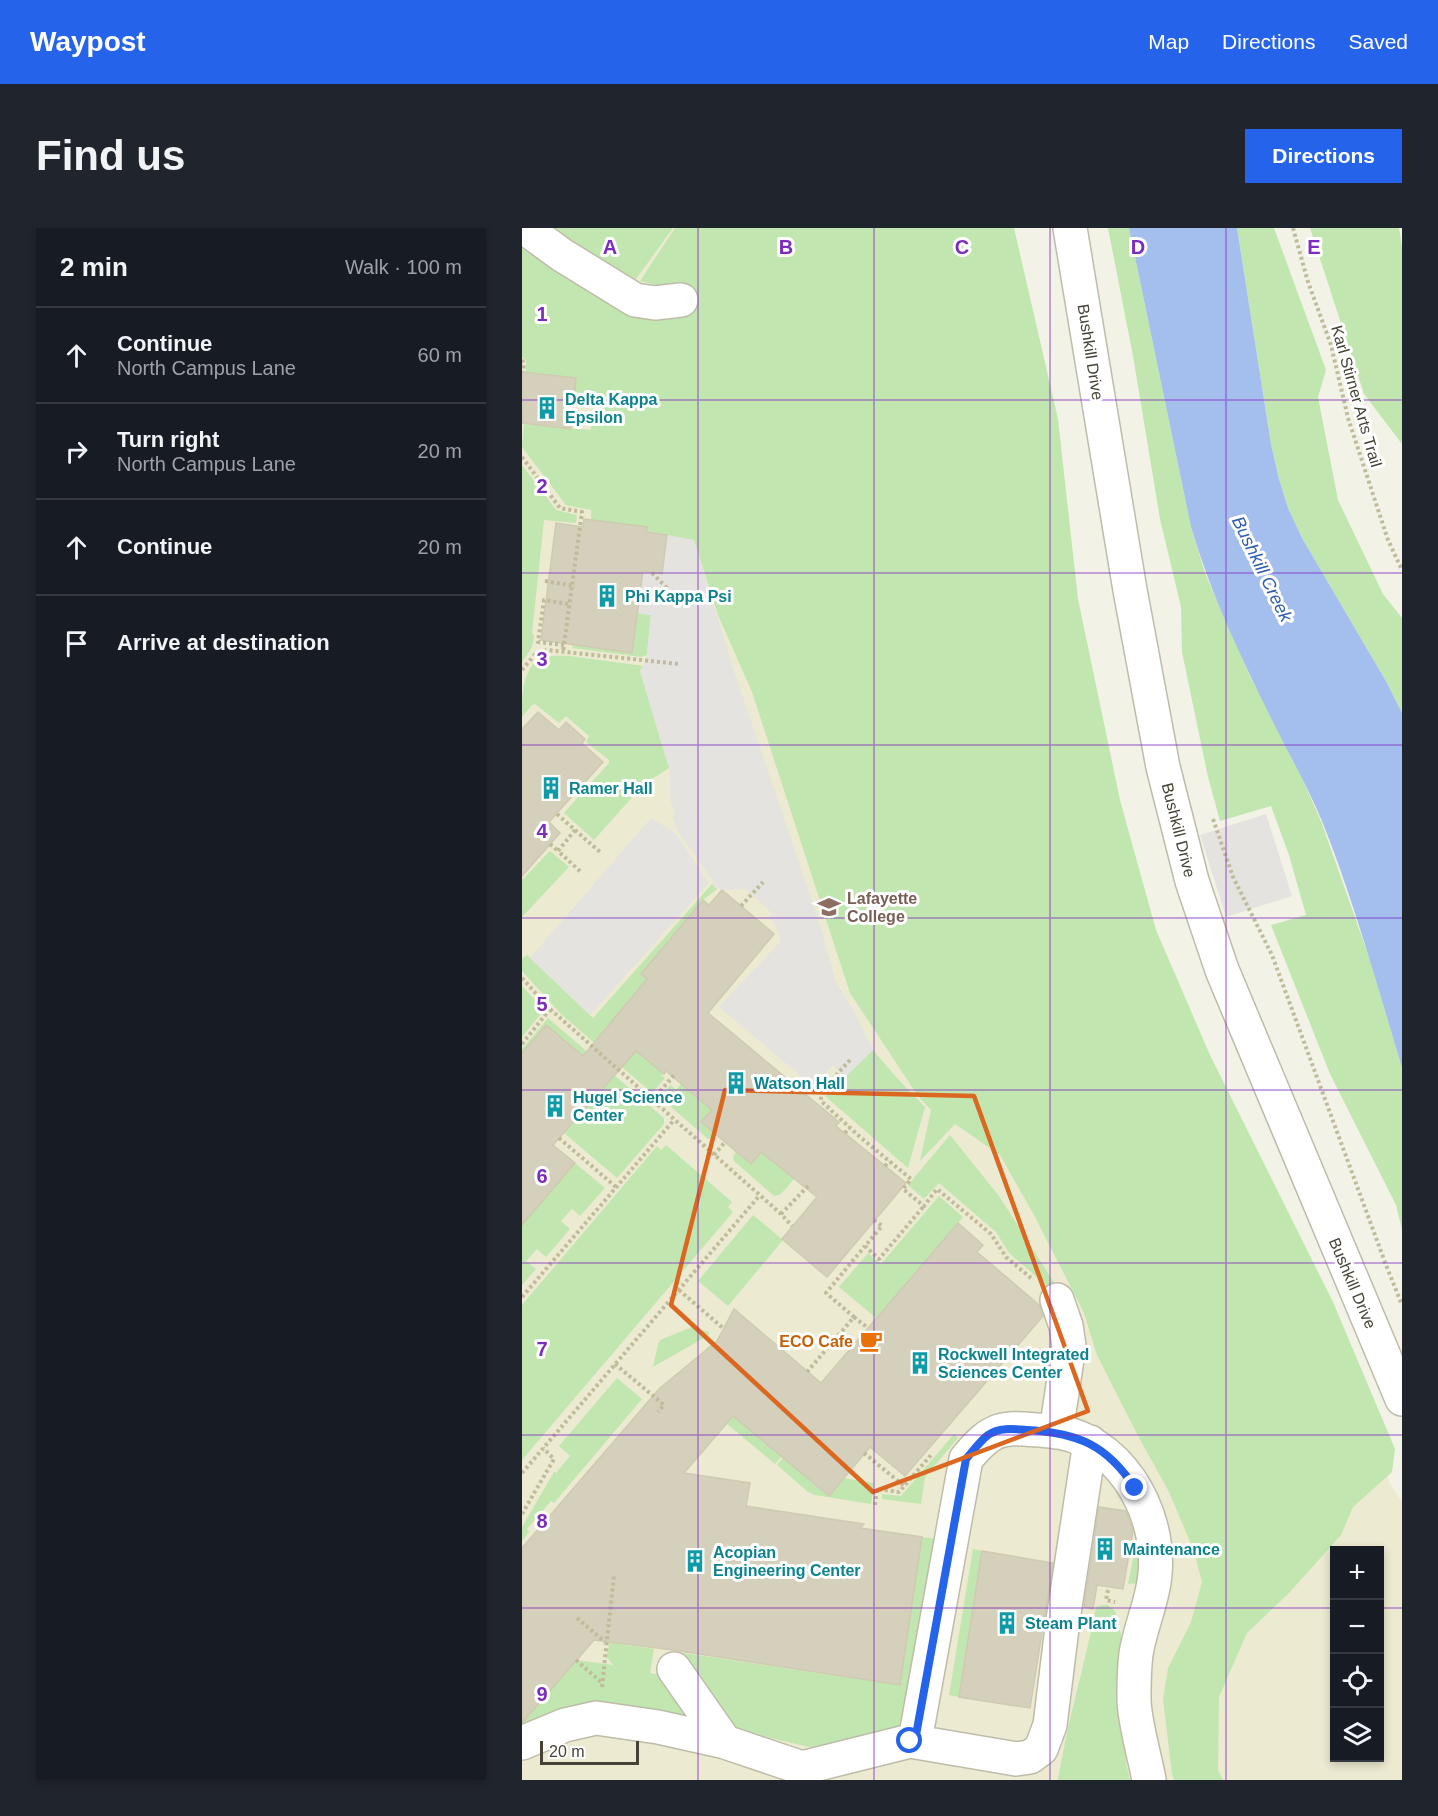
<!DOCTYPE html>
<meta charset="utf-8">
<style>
body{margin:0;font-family:Arial,sans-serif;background:#20242c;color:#f1f3f6}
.controls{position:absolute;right:18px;bottom:18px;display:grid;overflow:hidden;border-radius:0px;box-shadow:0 3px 9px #0003}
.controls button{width:54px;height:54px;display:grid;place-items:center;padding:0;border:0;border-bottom:2px solid #363941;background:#171b24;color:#f1f3f6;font:30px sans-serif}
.scale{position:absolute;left:18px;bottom:15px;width:99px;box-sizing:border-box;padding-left:6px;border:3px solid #464336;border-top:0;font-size:16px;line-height:21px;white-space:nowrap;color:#464336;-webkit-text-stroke:4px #fff;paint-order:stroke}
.stop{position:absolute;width:18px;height:18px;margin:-14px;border:4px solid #2563eb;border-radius:50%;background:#fff}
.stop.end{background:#2563eb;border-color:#fff;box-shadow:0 2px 6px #0008}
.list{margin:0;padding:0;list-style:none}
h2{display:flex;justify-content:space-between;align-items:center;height:78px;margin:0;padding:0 24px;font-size:26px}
h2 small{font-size:20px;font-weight:400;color:#9ea1a6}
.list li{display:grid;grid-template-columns:39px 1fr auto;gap:18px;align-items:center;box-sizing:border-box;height:96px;padding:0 24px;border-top:2px solid #363941}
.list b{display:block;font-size:22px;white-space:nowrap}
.list p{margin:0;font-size:20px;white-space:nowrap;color:#9ea1a6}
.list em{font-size:20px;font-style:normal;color:#9ea1a6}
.icon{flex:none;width:33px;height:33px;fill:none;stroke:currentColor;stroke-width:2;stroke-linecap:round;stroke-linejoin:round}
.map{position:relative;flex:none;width:880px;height:1552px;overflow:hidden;border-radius:0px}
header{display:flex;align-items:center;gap:36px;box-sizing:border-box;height:84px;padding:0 30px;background:#2563eb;color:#fff}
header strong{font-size:28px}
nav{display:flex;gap:33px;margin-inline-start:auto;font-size:21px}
.intro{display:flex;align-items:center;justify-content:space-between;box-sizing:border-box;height:144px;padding:0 36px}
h1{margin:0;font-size:42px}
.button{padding:15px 27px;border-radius:0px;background:#2563eb;color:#fff;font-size:21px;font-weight:700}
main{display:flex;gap:36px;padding:0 36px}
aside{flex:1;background:#171b24;border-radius:0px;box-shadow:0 3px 9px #0003}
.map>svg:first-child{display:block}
.education{fill:#ecead1;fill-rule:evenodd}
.green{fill:#c2e6b0}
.parking{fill:#e4e3df}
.water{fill:#a4bfee}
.building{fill:#d4d0bc;stroke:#cfcab0;stroke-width:1.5}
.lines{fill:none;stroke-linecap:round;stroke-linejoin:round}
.minor-casing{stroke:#bebca9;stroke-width:36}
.path{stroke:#c0bb9b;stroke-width:4;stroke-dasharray:3 3;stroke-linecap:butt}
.minor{stroke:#fff;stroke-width:33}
.route{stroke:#2563eb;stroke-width:8}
.marked{fill:none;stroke:#db6720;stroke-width:4.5;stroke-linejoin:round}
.grid{fill:none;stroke:#7b2cbf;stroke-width:1.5;stroke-opacity:0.55}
.labels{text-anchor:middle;stroke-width:6;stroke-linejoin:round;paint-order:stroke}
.street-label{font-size:16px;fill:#464336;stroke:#fff}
.culture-label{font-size:16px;font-weight:bold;fill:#0d838f;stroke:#fff;text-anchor:start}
.education-label{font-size:16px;font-weight:bold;fill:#785e54;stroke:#fff;text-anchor:start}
.food-label{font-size:16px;font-weight:bold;fill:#c56008;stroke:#fff;text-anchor:end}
.water-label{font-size:18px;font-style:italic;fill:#315eaf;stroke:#fff}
.grid-label{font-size:20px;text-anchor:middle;font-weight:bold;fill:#7b2cbf;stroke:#fff;stroke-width:6;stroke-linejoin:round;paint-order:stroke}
</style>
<header>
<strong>Waypost</strong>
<nav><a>Map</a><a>Directions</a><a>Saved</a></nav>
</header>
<div class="intro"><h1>Find us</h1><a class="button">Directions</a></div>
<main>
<aside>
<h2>2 min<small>Walk · 100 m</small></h2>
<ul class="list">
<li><svg class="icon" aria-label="ahead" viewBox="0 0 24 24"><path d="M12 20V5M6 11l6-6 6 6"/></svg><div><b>Continue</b><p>North Campus Lane</p></div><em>60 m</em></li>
<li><svg class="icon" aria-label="right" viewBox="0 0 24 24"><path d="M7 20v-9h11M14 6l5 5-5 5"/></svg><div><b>Turn right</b><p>North Campus Lane</p></div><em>20 m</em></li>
<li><svg class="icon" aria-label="ahead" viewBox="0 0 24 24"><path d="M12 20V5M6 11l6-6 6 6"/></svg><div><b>Continue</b></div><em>20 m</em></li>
<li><svg class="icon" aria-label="arrive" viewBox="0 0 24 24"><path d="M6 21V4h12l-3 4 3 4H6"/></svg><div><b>Arrive at destination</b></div></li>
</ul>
</aside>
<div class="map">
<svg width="880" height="1552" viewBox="0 0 880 1552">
<rect width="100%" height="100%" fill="#f3f2e7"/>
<path class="education" d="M0 0H463L578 578 827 1170 870 1259 880 1274V1552H0ZM812 1322H858V1530H812Z"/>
<path class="green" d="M24 0H151L114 51 106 59Z
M153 0H492L536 191 556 371 598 572 634 702 688 827 811 1074 873 1221 870 1244 831 1279 819 1307 768 1364 725 1405 697 1469 696 1542 701 1552H652L650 1546 641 1471 646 1440 669 1394 680 1354 672 1323 647 1264 614 1204 575 1127 562 1085 512 987 478 927 433 896 398 933 409 882 396 868 328 765 230 464 196 387 172 312 124 304 125 299 69 292V282L44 277 0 219 2 196 69 202 73 167 52 164 54 150 4 144V132L0 129V8L87 66 141 59 118 53Z
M586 0H607L669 299 683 345 727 446 779 548 799 593 847 729 880 840V1001L874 977 808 846 749 697 784 687 767 627 749 578 698 593 686 549 660 424 659 379 638 291 611 128Z
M715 0H752L804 142 796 169 816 272 861 366 880 390V485L865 455 780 310 766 280 757 251 749 216Z
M788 0H877L880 19V216L842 166Z
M0 237 34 282 55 287 54 295 22 292 10 405 12 408C11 420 7 424 0 434Z
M115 385 129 387 125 427 119 429 51 420 50 417 110 425Z
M48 428 121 438 118 443 147 540 122 556 72 612 42 585 87 535V532L64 514 67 508 44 488 37 495 13 476 10 477 0 489C0 468 0 439 20 430 28 427 40 428 48 428Z
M28 623 47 639 0 689V652Z
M190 656 195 661 181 672 119 746 125 751 97 809 142 846 139 847 143 850 130 865 39 786 0 743V731L5 727 71 790Z
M0 758 22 782 0 809Z
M26 790 142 890V896L95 950 42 905 88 852 24 797 0 825V821Z
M351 822 375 850 403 879 386 940 303 868Z
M159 856 190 882 179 894 194 907 191 910 186 911 141 872 140 866 149 857 154 862Z
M428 907 477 968 540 1067 538 1069 487 1025 474 1004 417 955 402 971 386 957Z
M144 917 210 974 206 979 211 984 0 1232V1077L135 918 139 922Z
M214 924 229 936 239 924 272 951 259 966 252 968 212 933 211 928Z
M53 935 83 960 58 988 50 981 39 993 48 1001 24 1029 15 1021 4 1033 14 1041 0 1057V997Z
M417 968 441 989 354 1090 317 1059 346 1025 359 1036Z
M231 987 261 1012 206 1078 176 1053Z
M170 1099 187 1104V1107L131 1139 136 1116 138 1112Z
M95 1150 120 1171 32 1275 29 1273 5 1301 7 1304 0 1313V1299L32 1244 34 1245 48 1228 37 1218Z
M212 1188 260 1228 253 1236 205 1196Z
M432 1206 436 1210 403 1249 399 1276 360 1271V1266L379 1268Z
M262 1229 306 1268 321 1250 352 1255 349 1276 293 1267 286 1264 255 1237Z
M619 1291 617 1355 606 1356Z
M400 1309 414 1311 387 1496 304 1523 206 1500 160 1434 161 1425 377 1457Z
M451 1321 460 1323 437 1469 427 1467Z
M114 1350 104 1417 132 1421 128 1445 143 1448 183 1498 0 1501V1495L54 1432 91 1437 85 1429 94 1374Z
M580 1377H586L593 1383 599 1406 598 1446 604 1535 608 1552H536C545 1494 563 1437 574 1379Z"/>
<path class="parking" d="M145 307 172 312 210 437 296 691 314 754 334 787 351 822 323 849 311 837 291 858 197 779 258 714 257 704 247 689 250 685 224 661 199 662 190 656 191 653 155 602 151 590 153 582 149 576 147 540 118 443 124 433 129 387 115 385 121 344 140 346Z
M744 586 770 668 704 689 678 607Z
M129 590 153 605 187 655 68 787 8 730Z"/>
<path class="water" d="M607 0H715L749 216 757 251 766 280 780 310 865 455 880 485V840C855 757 832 673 800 593 786 560 768 528 752 496 720 432 689 367 669 299Z"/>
<path class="building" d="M0 144 54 150 49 201 0 195Z
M62 291 125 299 124 304 145 307 140 346 121 343 110 425 19 412 34 295 61 299Z
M16 484 37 502 44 494 63 511 60 515 81 534 27 594 38 605 0 648V501Z
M200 662 252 706 186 785 317 894 314 898 384 955 305 1049 260 1011 295 969 239 924 229 936 179 894 190 882 144 843 142 846 114 823 31 917 53 935 0 997V825L24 797 61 828 125 751 119 746 181 672 187 677Z
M436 995 461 1017 455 1024 517 1077 521 1088 383 1248 348 1219 307 1268 211 1188 162 1245 228 1255 224 1278 342 1296 338 1300 400 1309 378 1457 151 1422 72 1412 0 1495V1320L137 1161 195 1113 212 1081 299 1155Z
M577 1279 604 1283 611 1303 601 1361 575 1357 571 1381 562 1379Z
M460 1323 531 1335 508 1480 437 1469Z"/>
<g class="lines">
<g class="minor-casing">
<path id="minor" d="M3 0 40 27 113 72 133 75 159 72
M548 0 608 362 641 539 670 653 700 742 880 1171
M534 1204 547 1118 544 1098 535 1072
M152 1441 203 1514
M388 1513 494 1531 508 1529 519 1521 528 1497 541 1392 568 1214
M0 1515 43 1497 74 1490 136 1499 203 1514 280 1540 388 1513 394 1507 444 1231C474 1194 484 1200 528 1203 596 1208 639 1283 633 1346 631 1373 618 1399 614 1426 612 1441 612 1457 612 1471 612 1493 623 1529 627 1552"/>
</g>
<path class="path" d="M771 0 786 54 809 117 826 190 866 312 880 342
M0 132 2 135 1 144
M0 229 38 280 60 284 41 424
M130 345 147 362
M23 353 53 358
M42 417 16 414 22 372 47 376
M0 442 14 425 25 422 157 436
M35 586 53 602 36 623 60 645
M691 591 711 649 750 727 864 1037 880 1077
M53 602 78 624
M28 616 36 623
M219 678 241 654
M0 750 28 781 259 986 270 998
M0 816 28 781
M328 832 299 864V873L338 909 389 951 381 961 402 978 415 961 469 1006 484 1029 510 1051
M130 872 154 845
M323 905 328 899
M37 910 94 959
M192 927 203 914
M363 938 367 933
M259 986 287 957
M352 992 360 998 343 1018 357 1031 402 978
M157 1062 202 1101
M0 1069 152 892
M332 1089 346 1100
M93 1136 142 1177 136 1184
M285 1144 332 1089 304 1065 343 1018
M342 1225 382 1258
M0 1245 238 967
M353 1277 355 1261 377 1264 409 1227
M0 1286 32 1231 21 1220
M586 1362 584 1372 593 1374
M55 1390 83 1414
M54 1432 79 1454
M80 1459 92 1347"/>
<use href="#minor" class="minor"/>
</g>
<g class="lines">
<path class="route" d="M388 1513 394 1507 444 1231C451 1223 458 1213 466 1207 478 1199 492 1201 506 1202 556 1205 585 1217 613 1260"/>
</g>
<path class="marked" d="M203 862 452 868 566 1183 351 1264 149 1077Z"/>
<path class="grid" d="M176 0V1552M352 0V1552M528 0V1552M704 0V1552M0 172H880M0 345H880M0 517H880M0 690H880M0 862H880M0 1035H880M0 1207H880M0 1380H812M858 1380H880"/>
<defs>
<g id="building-bare" transform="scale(1.8)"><path d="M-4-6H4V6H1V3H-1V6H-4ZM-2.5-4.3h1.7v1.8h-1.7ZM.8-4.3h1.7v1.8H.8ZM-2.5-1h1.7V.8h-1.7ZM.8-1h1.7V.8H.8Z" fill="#0f9aa8" stroke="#fff" stroke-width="2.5" paint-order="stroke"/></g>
<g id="university-bare" transform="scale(1.8)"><path d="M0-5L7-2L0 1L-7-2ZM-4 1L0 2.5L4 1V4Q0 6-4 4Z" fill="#8d6e63" stroke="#fff" stroke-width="2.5" paint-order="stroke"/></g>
<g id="cafe-bare" transform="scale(1.8)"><path d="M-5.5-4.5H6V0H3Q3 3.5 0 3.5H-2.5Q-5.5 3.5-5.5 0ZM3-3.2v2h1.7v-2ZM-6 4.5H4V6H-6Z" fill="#e8710a" stroke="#fff" stroke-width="2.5" paint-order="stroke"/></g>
</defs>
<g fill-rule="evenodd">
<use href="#building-bare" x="25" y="180"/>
<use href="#building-bare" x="85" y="368"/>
<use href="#building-bare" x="29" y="560"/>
<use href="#university-bare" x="307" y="679"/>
<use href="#building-bare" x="214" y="855"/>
<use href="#building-bare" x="33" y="878"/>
<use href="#cafe-bare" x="349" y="1113"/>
<use href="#building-bare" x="398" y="1135"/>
<use href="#building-bare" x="583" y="1321"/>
<use href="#building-bare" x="173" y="1333"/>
<use href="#building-bare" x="485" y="1395"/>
</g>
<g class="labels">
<g class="street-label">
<text transform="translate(569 124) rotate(81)" y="6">Bushkill Drive</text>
<text transform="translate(835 168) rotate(74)" y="6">Karl Stirner Arts Trail</text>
<text transform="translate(657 602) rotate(76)" y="6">Bushkill Drive</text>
<text transform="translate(831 1055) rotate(67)" y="6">Bushkill Drive</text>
</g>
<g class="culture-label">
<text x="43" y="177">Delta Kappa<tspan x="43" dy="18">Epsilon</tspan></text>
<text x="103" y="374">Phi Kappa Psi</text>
<text x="47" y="566">Ramer Hall</text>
<text x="232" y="861">Watson Hall</text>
<text x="51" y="875">Hugel Science<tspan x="51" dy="18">Center</tspan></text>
<text x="416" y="1132">Rockwell Integrated<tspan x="416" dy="18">Sciences Center</tspan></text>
<text x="601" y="1327">Maintenance</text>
<text x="191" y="1330">Acopian<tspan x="191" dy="18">Engineering Center</tspan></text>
<text x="503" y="1401">Steam Plant</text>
</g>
<g class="education-label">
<text x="325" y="676">Lafayette<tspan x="325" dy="18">College</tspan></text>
</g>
<g class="food-label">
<text x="331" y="1119">ECO Cafe</text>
</g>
<g class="water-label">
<text transform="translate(740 341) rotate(64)" y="6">Bushkill Creek</text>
</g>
</g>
<g class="grid-label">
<text x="88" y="26">A</text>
<text x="264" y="26">B</text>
<text x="440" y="26">C</text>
<text x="616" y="26">D</text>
<text x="792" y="26">E</text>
<text x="20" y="93">1</text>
<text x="20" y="265">2</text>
<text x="20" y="438">3</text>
<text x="20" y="610">4</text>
<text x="20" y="783">5</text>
<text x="20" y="955">6</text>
<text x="20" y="1128">7</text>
<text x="20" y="1300">8</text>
<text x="20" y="1473">9</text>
</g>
</svg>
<div class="controls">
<button>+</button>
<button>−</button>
<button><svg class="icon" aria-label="locate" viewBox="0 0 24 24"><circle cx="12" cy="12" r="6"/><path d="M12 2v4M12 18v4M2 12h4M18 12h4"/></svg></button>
<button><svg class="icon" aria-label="layers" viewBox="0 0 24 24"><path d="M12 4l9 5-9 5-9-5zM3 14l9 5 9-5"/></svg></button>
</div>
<div class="scale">20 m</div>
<div class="stop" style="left:388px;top:1513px"></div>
<div class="stop end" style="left:613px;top:1260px"></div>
</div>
</main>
